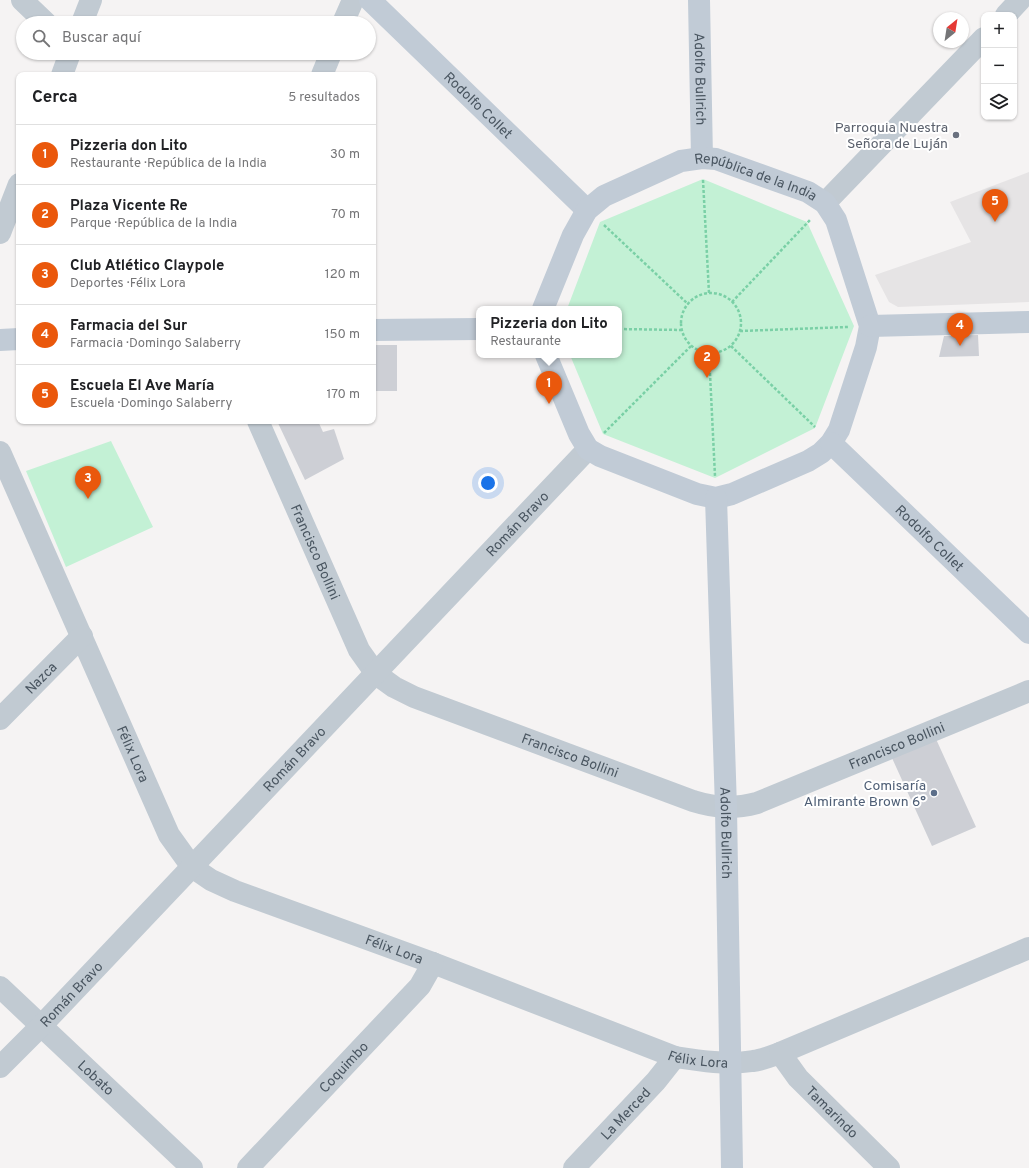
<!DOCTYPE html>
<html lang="es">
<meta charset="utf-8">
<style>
body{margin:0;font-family:Overpass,sans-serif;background:#f2f2f2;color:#202124}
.controls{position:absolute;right:12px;top:12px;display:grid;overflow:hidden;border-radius:8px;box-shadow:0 1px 3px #0004}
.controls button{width:36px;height:36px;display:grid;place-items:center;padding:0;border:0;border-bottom:1px solid #e0e0e0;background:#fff;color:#202124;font:20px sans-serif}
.compass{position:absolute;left:933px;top:12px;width:36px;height:36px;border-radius:50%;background:#fff;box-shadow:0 1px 3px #0004;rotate:30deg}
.you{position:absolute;left:488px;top:483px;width:14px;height:14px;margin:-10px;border:3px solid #fff;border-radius:50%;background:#1a73e8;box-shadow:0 0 0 6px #1a73e833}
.badge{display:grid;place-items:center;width:26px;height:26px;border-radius:50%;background:#ea580c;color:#fff;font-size:13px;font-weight:700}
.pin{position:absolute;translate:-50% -33px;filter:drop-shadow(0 1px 2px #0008)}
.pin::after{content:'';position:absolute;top:21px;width:14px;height:12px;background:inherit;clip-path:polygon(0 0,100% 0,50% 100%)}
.popup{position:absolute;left:476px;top:306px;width:146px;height:52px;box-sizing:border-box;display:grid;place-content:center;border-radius:8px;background:#fff;filter:drop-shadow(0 1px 3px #0005);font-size:13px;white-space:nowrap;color:#757577}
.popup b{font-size:15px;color:#202124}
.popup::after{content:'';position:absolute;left:50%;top:100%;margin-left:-8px;border:8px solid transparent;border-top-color:#fff}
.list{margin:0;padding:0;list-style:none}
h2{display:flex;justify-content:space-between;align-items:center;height:52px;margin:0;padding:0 16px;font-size:17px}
h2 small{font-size:13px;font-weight:400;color:#757577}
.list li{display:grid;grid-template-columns:26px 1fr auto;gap:12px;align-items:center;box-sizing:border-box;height:60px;padding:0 16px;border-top:1px solid #e0e0e0}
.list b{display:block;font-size:15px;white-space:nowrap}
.list p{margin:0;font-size:13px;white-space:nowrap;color:#757577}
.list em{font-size:13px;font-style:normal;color:#757577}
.icon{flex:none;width:22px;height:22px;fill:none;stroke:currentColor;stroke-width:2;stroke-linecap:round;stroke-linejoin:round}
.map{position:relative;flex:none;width:1029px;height:1168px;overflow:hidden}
.search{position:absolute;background:#fff;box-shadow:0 1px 3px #0004;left:16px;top:16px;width:360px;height:44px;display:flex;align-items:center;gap:10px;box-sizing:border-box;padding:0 14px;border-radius:22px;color:#757577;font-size:15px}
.panel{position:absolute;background:#fff;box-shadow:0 1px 3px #0004;left:16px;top:72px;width:360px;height:352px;border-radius:8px}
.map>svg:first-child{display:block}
.education{fill:#e6e4e5}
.green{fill:#c3f1d5}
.building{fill:#cdcfd5}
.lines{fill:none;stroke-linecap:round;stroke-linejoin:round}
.path{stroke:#7ad0a6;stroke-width:2.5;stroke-dasharray:3 2;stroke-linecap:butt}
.street{stroke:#c1cad2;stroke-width:22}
.secondary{stroke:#c1cbd6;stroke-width:22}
.worship-dot{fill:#6b7280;stroke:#fff;stroke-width:1.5}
.service-dot{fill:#5c6f8a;stroke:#fff;stroke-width:1.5}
.labels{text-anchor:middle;stroke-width:4;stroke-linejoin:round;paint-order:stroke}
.street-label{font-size:14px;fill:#4a5661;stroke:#fff}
.worship-label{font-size:14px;fill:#5b616d;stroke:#fff;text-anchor:end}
.service-label{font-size:14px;fill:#4e5e75;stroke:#fff;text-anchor:end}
</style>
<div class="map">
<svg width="1029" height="1168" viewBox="0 0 1029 1168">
<rect width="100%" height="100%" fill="#f5f3f3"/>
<path class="education" d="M1029 172V302L898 307 889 302 875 275 971 242 950 202Z"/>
<path class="green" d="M703 179 807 222 854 326 815 428 715 478 603 434 570 355H619V309H567L600 222Z
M111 441 153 527 66 567 26 471Z"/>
<path class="building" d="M978 335 979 356 939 357 944 336Z
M373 345H397V391H373Z
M277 421H318L323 432 334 429 344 459 305 480Z
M936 739 976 827 932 846 892 758Z"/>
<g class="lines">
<path class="path" d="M703 180 709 293
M604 225 688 304
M681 323a30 30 0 1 1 60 0a30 30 0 1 1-60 0Z
M732 302 810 220
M619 329 682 330
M740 331 848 327
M731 346 815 427
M709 353 715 476
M604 433 691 346"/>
<g class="street">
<path d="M22 0 46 23"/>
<path d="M1006 15 1020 0"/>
<path d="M82 23 91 0"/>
<path d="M343 23 353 0"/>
<path d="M62 75 70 53"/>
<path d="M322 75 331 53"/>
<path d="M825 203 984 38"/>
<path d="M0 233 19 184"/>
<path id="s1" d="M258 421 359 650 376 674 394 687 414 697 693 801C716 808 734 809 757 803L1029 691"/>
<path id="s2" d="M0 452 169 835 192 867 211 880 235 891 433 963 675 1057C701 1061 727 1065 753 1061 762 1060 772 1056 780 1053L1029 948"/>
<path id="s3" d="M0 719 82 636"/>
<path id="s4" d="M0 987 192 1168"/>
<path id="s5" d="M780 1053 798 1078 889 1168"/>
<path id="s6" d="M0 1067 41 1026 588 449"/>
<path id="s7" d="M248 1168 420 986 433 963"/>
<path id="s8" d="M574 1168 656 1081 675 1057"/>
</g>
<g class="secondary">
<path id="s9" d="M370 0 587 210"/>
<path id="s10" d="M699 0 702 158"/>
<path id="s11" d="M543 309 573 235 587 210 604 196 681 161 702 158 716 159 808 192 825 203 836 220 870 326 866 347 839 430 831 443 821 453 808 461 732 494 716 498 697 494 600 456 588 449 579 434 546 355"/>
<path d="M870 326 1029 322"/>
<path d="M373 330 479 329"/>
<path d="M0 340 19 339"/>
<path id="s12" d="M831 443 1029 633"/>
<path id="s13" d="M716 498 726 808 732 1168"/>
</g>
</g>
<circle class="worship-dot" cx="956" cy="135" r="4"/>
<circle class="service-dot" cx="934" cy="793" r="4"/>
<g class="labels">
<g class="street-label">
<text dy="5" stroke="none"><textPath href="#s10" startOffset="79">Adolfo Bullrich</textPath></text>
<text dy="5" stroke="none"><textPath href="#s9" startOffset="151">Rodolfo Collet</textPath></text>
<text dy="5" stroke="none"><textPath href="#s11" startOffset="293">República de la India</textPath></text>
<text dy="5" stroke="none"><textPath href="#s6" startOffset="750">Román Bravo</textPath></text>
<text dy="5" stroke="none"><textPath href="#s12" startOffset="137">Rodolfo Collet</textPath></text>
<text dy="5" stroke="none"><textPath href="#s1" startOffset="143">Francisco Bollini</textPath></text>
<text dy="5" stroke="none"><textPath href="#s3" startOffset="58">Nazca</textPath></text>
<text dy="5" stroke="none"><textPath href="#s1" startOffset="838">Francisco Bollini</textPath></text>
<text dy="5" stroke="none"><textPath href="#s2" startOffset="330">Félix Lora</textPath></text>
<text dy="5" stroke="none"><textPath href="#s1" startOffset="491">Francisco Bollini</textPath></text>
<text dy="5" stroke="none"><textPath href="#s6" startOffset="426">Román Bravo</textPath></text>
<text dy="5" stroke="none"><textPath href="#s13" startOffset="335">Adolfo Bullrich</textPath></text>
<text dy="5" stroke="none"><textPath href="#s2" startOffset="677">Félix Lora</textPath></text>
<text dy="5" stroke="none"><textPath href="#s6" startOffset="102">Román Bravo</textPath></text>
<text dy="5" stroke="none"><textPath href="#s2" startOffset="1001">Félix Lora</textPath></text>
<text dy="5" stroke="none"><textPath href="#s7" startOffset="139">Coquimbo</textPath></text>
<text dy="5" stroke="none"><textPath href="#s4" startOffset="132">Lobato</textPath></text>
<text dy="5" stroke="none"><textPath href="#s5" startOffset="79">Tamarindo</textPath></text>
<text dy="5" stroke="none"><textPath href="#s8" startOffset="75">La Merced</textPath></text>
</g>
<g class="worship-label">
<text x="948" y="132">Parroquia Nuestra<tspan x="948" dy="16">Señora de Luján</tspan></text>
</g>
<g class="service-label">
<text x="926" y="790">Comisaría<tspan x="926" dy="16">Almirante Brown 6°</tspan></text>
</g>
</g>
</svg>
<div class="controls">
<button>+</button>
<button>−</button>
<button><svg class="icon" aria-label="layers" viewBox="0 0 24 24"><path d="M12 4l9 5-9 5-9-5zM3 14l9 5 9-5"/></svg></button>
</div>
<svg class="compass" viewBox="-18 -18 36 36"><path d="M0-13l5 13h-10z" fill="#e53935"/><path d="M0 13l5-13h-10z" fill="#757577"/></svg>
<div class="you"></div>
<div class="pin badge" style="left:549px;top:404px">1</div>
<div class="popup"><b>Pizzeria don Lito</b>Restaurante</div>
<div class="pin badge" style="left:707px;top:378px">2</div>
<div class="pin badge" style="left:88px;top:499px">3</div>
<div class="pin badge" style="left:960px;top:346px">4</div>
<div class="pin badge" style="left:995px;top:222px">5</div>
<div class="search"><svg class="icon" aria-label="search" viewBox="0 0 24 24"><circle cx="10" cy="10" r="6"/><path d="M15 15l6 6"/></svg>Buscar aquí</div>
<section class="panel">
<h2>Cerca<small>5 resultados</small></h2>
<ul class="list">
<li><span class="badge">1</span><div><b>Pizzeria don Lito</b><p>Restaurante · República de la India</p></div><em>30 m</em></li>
<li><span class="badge">2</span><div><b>Plaza Vicente Re</b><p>Parque · República de la India</p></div><em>70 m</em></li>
<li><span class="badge">3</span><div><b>Club Atlético Claypole</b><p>Deportes · Félix Lora</p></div><em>120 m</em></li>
<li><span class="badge">4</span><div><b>Farmacia del Sur</b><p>Farmacia · Domingo Salaberry</p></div><em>150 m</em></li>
<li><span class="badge">5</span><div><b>Escuela El Ave María</b><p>Escuela · Domingo Salaberry</p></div><em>170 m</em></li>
</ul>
</section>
</div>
